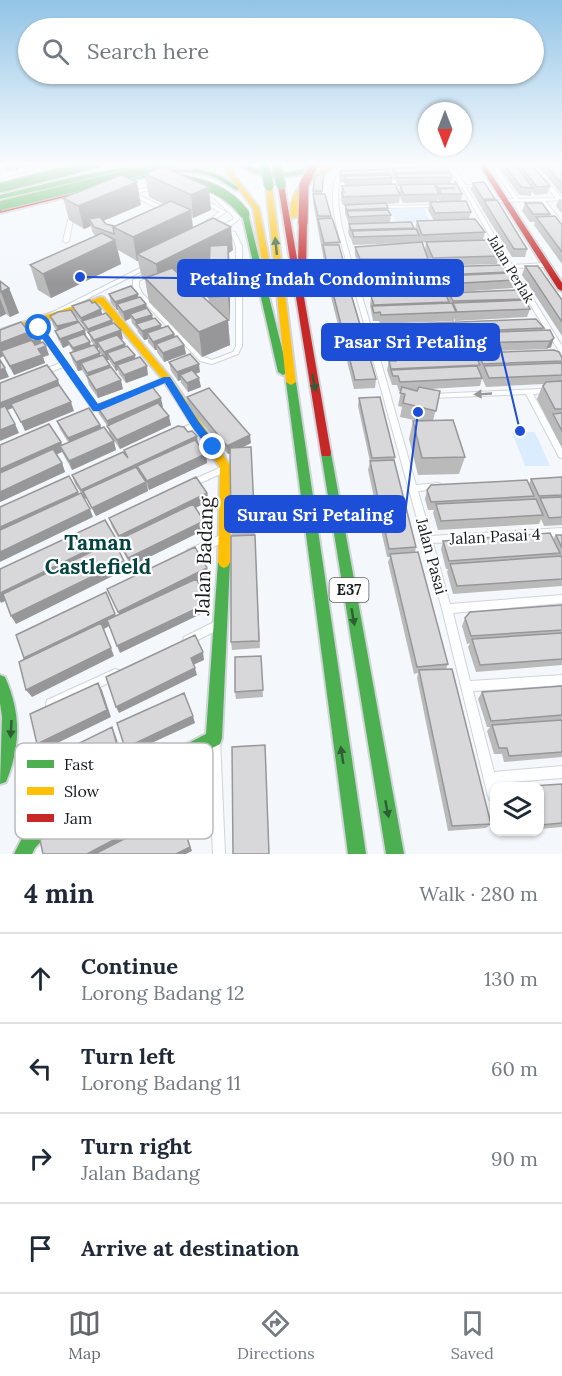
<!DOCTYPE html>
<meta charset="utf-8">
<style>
body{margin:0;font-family:Lora,serif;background:#f2f2f3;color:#1f2937}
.controls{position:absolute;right:18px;bottom:18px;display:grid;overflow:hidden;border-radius:12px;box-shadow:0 2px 4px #0004}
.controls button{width:54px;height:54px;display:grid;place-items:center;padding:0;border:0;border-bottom:2px solid #e0e1e3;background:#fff;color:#1f2937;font:30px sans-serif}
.compass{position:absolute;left:418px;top:102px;width:54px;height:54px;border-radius:50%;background:#fff;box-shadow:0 2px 4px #0004;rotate:180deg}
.stop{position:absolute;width:18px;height:18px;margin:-14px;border:4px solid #1a73e8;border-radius:50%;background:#fff}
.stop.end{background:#1a73e8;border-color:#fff;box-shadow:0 2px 6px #0008}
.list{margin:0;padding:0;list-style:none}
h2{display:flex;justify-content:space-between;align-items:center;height:78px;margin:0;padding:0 24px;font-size:26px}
h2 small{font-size:20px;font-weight:400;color:#747a83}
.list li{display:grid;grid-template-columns:39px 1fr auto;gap:18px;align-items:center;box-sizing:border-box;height:90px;padding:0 24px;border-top:2px solid #e0e1e3}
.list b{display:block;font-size:22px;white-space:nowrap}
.list p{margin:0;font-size:20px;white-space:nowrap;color:#747a83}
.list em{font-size:20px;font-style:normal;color:#747a83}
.icon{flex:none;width:33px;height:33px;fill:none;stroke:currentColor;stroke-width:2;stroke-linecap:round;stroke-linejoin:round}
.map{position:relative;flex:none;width:562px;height:854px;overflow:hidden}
.search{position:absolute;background:#fff;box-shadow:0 2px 4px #0004;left:18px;right:18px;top:18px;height:66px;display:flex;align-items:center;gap:15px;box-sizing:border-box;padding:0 21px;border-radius:33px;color:#747a83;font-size:22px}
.sheet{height:438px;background:#fff}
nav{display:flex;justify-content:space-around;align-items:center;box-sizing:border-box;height:84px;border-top:2px solid #e0e1e3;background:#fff;font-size:16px;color:#747a83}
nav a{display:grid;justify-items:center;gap:3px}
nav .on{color:#65686b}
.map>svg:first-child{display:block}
.green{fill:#dbecfe}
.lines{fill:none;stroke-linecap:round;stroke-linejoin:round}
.street-casing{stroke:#d1d4d8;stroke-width:2}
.fast-casing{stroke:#d1d4d8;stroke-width:4}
.slow-casing{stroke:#d1d4d8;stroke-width:4}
.jam-casing{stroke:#d1d4d8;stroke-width:4}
.street{fill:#fdfeff;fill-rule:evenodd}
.fast{fill:#4caf50;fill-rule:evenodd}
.slow{fill:#ffc107;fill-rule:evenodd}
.jam{fill:#c62828;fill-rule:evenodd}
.fast-bridge-casing{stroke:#bfb5b7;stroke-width:11;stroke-linecap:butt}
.jam-bridge-casing{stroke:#bfb5b7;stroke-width:11;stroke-linecap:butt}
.fast-bridge{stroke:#4caf50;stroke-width:9}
.jam-bridge{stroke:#c62828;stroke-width:9}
.wall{fill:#bababb;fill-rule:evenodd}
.shaded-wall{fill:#979799}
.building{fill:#d8d8da;stroke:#979799;stroke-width:1.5}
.oneway{fill:#2f5e34}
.oneway2{fill:#969899}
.route{fill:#1a73e8}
.labels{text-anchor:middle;stroke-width:4.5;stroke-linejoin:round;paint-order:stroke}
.far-street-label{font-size:14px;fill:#181b1d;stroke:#fff}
.shield{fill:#fff;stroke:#5d5f61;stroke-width:1.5}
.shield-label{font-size:15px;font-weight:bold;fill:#181b1d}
.street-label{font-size:16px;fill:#181b1d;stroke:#fff}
.near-street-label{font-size:20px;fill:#181b1d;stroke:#fff}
.near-neighbourhood-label{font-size:21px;font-weight:bold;fill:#024441;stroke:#fff}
.key{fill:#fff;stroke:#babbbb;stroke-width:1.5}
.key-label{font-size:16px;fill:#181b1d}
.leader{fill:none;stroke:#1d4ed8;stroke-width:2}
.callout-dot{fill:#1d4ed8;stroke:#fff;stroke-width:2}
.callout{fill:#1d4ed8;stroke:#1d4ed8;stroke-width:2}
.callout-label{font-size:18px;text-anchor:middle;font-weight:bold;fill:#fff}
</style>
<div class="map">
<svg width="562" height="854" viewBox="0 0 562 854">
<rect width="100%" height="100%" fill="#f4f8fc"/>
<path class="green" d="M424 208 431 223 397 224 390 209Z
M512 432H535L550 466H525Z"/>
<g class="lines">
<g class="street-casing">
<path id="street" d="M62 163H69L0 182V180Z
M454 163H458L456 170 465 185H488L490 186 488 187H466L512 265 546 263 549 265 546 267 514 268 562 346V353L559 351 508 269 504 267 506 265 462 187 457 186 460 185 452 170Z
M489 163H493L519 199 556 198 541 180 545 179 562 198V200L545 201 562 222V227L560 226 540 201 496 202V200H498L514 199Z
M562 168V170L534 171 532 170 534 169Z
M347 173H349V175L340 179C334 207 344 235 352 263 358 284 365 305 371 327L392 326 395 328 392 330 372 331 416 485 438 483 441 484 442 486 441 488 438 489 418 491 431 536 562 528V536L433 543 450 604 562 595V603L453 613 470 681 562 675V685L473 691 494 772 562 766V778L497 783V786H494V802L490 800 488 796 442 609 365 331 363 329 365 327C359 306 353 285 347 264 340 237 327 205 336 177Z
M158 186H160V188L135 193 167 209V211H163L130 194 126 193 130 191Z
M199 189C216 192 227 205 239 216L240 217C236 224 226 229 218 229V227L233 220 234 217 214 198 199 191Z
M200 199H204L226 212 210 223H206V221L220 212 200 201Z
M441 205V206L439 207 379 208 377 207 379 206Z
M70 213 74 214 69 241 66 243 63 241Z
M228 230 235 232 242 246V346L238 354 212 364 200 361 138 296 133 287V280ZM229 234H231L236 246V265L218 266 208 271 205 282 206 283H210L213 273 219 270 236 269V346L233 352 212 360 204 357 143 294 139 287V281Z
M148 264 151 266 150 267 45 320 42 328 100 409 99 411H93L63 367 43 375 40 373 41 371 60 363 36 328 39 319Z
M165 377H167L170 379 169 381 145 391H141L139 389 141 387Z
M562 388V392L533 394 562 448V458L559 457 526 394 432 398 428 396 432 394Z
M195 422 198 423 199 425 198 427 176 437 172 434 173 432Z
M226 465 229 466 230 468 229 470 194 486H188L187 484 188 482Z
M225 533 228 534 229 537 228 540 193 556 190 557 187 556 186 553 187 550Z
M220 619 223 621 225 624 223 627 192 643 188 645 184 643 183 640 184 637Z
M115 669 119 670 120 674 119 678 55 708 51 709 47 708 46 704 47 700Z
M214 732 218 734 220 738 225 854H213L208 738 210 734Z"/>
</g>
<g class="fast-casing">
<path id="fast" d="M235 163C250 163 261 174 281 173 297 173 311 163 327 163 301 181 261 183 235 163Z
M156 164 159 166 158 167 125 171 0 199V195C52 182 103 169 156 164Z
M196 168 220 176 241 189 236 190C229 186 222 181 216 178 184 164 145 178 114 185L111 183 170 169 193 170Z
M245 212 248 214 288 372 283 375 278 372 242 214Z
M291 379 296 382 366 854H348L286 382Z
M326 449 330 450 331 453 404 854H386L321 453 322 450Z
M224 556 228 558 230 562 222 738 220 744 49 833 35 848 32 854H14L23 836 37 821 206 734 218 562 220 558Z
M0 675 5 677C21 713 21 745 6 782L0 784 2 717 0 703Z"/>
</g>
<g class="slow-casing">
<path id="slow" d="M223 163H229L234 175 259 208 272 274 271 276H268L264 274 253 208 228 175Z
M331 163H339C313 183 301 179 297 217L291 218C287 190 309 175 331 163Z
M269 184 272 186 296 382 291 385 286 382 266 186Z
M101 297 104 298 170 377 232 468 230 562 228 566 224 568 220 566 218 562 220 468 164 381 99 303 0 336V330Z"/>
</g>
<g class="jam-casing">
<path id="jam" d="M478 163H484L562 283V291L558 289Z
M281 183 284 185 298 264 299 223 303 221 307 223 306 272 300 274 331 453 330 456H322L321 453 278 185Z
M96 186 98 187V189L0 213V209Z"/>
</g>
<use href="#street" class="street"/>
<use href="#fast" class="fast"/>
<use href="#slow" class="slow"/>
<use href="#jam" class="jam"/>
<g class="fast-bridge-casing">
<path id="fast-bridge" d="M265 167 269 186
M277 167 281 185
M179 179C206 184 228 191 245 214
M0 188 98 163
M0 206 174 163"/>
</g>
<g class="jam-bridge-casing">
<path id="jam-bridge" d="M303 223 304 185 314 163"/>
</g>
<use href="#fast-bridge" class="fast-bridge"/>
<use href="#jam-bridge" class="jam-bridge"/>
</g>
<path class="wall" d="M4 163H31L28 167H21L20 166 17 171H6Z
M402 163H439L408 165Z
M496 163H530L550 186 547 194 535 195 532 191 531 196 519 195Z
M534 163H562V195L542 171V168L539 169Z
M163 167 211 210 193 218 192 217 193 227 233 250 229 253 230 269V321H228L230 345 202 357 149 302 145 280 142 278 138 261H137L118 250 117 246 121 264 51 298 38 290 30 265 95 236 92 231 91 226 84 229 69 220 63 198 141 205 103 221 106 224 114 226 163 204 149 197 145 174ZM209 263 208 297 209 302 182 277Z
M392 168 450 171 449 173 452 177 451 184H455V181L462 194 461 201 471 212 469 219 485 232 483 240 499 256 497 264 432 266 428 259 427 267 359 268 355 255V247L404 243 353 245 351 238H350L348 232 349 225 345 213V205H343L341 200 342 186H345L344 182H341L339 178 340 171 390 173V175L392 178V185L399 193 400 186H397L396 180H394L391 175ZM400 196 403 203 437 202 438 198 440 202H430L428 210 434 221H417L415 229H414V228L390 222 391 215 386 204 399 203ZM426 242 425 250 422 243Z
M324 173 322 194 340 242 339 245 349 283V285L376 379 375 388 354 389 330 293 313 202V191Z
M473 183 495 199 494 201 527 249 525 257H512L482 209V207H481L471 190Z
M559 199H562V214L556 206Z
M525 203 550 214 549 216 562 225V264L534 225 535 222H530L522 211Z
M525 266 562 300V336L522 275Z
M438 267 508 272 507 274 516 280 513 288 444 293 443 291 442 293 448 299 449 293 527 299 526 302 530 309 527 317 455 321 454 318V321L380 324 379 321H373L370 305 371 297 368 295 366 286H364L362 278 363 270H437Z
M0 281 9 288 19 313 10 317 6 314 0 317Z
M109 294H138V297L146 304 147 309 153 318 161 325V328L174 334 175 337 184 345 186 354 164 362 157 352V350H155L148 342V339L144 340 138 332 137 329 132 323 131 318 125 321 119 313 118 310H117L111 303Z
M72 306 102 314 112 320 113 323 123 339H121L125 346 135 355V359L148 375 126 383 119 374 118 370 116 371 109 360H107L123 389 98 398 89 385 87 378 82 370 78 371 73 362 70 353 73 352 69 345 63 348 58 339 55 331 56 330 53 325 50 316 79 322 91 346 101 356 102 355 99 351V348L97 349 91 341 90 336 85 329 84 326 74 314Z
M384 325 544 328 543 330H550L551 347 546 349 470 352 469 350V352L387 356 385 350H381L380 346 382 328H384Z
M0 330H27L40 338 41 342 49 355 43 357 45 363 14 375 3 356 0 358Z
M478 353 562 358V448L537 399 543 384 486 387 482 378 480 386 430 389 440 391 433 421 465 457 459 474 418 475 409 439 413 421H419L400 417 402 407 398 406 401 391H399L397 385H392L387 370 389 361H394L395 357 477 358Z
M169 362 200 372 196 374 201 387 188 392 181 383V380L178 381 171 371Z
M187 397 251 443 242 448 251 447 260 648 232 650 231 642 232 536 230 453 228 454 188 406Z
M359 398 395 457 394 461 416 547 415 552 448 664 446 669 491 824 486 828 448 831 417 678 418 673 414 674 388 562 390 557H387L368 470 370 462 358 406Z
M96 405 163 407H162L171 425 120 449 110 435 108 427 99 414Z
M57 421 100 425 102 428 116 450 72 470 62 452 56 454 62 463 65 472 0 502V445L61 442 62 445 68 442 60 429Z
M188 432 197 436 198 444 206 454 207 463 149 490 147 487 148 491 96 516 86 498 85 499 75 484 72 475 125 454 124 450Z
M562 477V525L544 526 541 519 539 524 438 530 433 513 434 510H428L425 499 427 490 529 484 531 479Z
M207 493 209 501 196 508 206 529 131 566 121 548 118 540 119 539 112 527 109 518Z
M556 535H562V586L453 594 447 572 448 569H446L441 549 443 541 553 540Z
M562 605V665L476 672 468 647 470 643 467 644 462 626 465 618Z
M261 656 263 697 236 699 235 692Z
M562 686V757L504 762 502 754H494L487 731 490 727H487L478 699 482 692Z
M562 784V827L540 829V786Z"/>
<path class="shaded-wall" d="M15 163H20V166L17 171Z
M137 182 141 205 93 225 89 219 91 226 84 229 78 206Z
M209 187 211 210 193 218 191 195Z
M191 210 193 233 137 254 138 261H137L133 237Z
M231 227 233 250 229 253 230 269V321L228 296V253L160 289 156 264Z
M115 240 121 264 51 298 43 274Z
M9 288 19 313 10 317 1 292Z
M138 294 139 302 117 304 118 310H117L115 302Z
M0 298 6 314 0 317Z
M146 304 148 312 130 314 131 318 125 321 123 312Z
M101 309 103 317 82 321 84 326 81 318Z
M152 315 154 323 136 324 137 329 135 320Z
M112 320 114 329 89 333 88 329Z
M228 320 230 345 202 357 199 332Z
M78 321 81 329 59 335 57 326Z
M161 325 162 333H147L148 339 144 340 142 331Z
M85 330 87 339 67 340 69 345 63 348 60 339Z
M121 330 123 339 101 347 97 342 99 348 97 349 94 340Z
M29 332 40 338 41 342 4 356 1 351 3 356 0 358V343Z
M174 334 176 343 156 344 157 350H155L153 342Z
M554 338 551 347 546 349 550 341Z
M90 342 92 351 76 357 73 348Z
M125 344 127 353H107L109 360H106L104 352Z
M184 345 186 354 164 362 163 353Z
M46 346 49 355 43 357 45 363 14 375 10 366 38 349Z
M100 353 102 362 81 363 82 370 78 371 76 362Z
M135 355 136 364 117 365 118 370 116 371 114 363Z
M199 364 200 372 183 379 180 375 181 380 178 381 177 372Z
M110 365 112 373 90 382 87 373Z
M147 366 148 375 126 383 124 375Z
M5 368 9 377 0 380V370Z
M199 378 201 387 188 392 187 383Z
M58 380 61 389 0 413V403Z
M121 380 123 389 98 398 96 390Z
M161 398 163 407 109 430 107 421Z
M71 402 74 411 25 431 21 422Z
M169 416 171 425 120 449 117 440Z
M15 424 19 433 0 441V430Z
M100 425 103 433 71 447 68 438Z
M250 435 251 443 228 454 227 446Z
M197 436 198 445 137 466 139 473 83 491 86 498 85 499 81 490Z
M114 441 116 450 72 470 69 461Z
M61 442 64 451 60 446 62 452 0 480V469Z
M206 454 207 463 149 490 147 481Z
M62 463 65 472 0 502V492Z
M146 482 148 491 96 516 92 508Z
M78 492 81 501 0 538V527Z
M207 493 209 501 122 544 119 536Z
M90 509 93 517 0 562V552Z
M204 521 206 529 131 566 128 558Z
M115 537 118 546 1 603 0 601V593Z
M124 561 127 569 16 624 11 616Z
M207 568 209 576 121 620 118 612Z
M203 589 205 597 200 602 199 595Z
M204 605 205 612 120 653 117 646Z
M115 614 118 621 104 629 114 656 32 697 26 690 29 666 24 658Z
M203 652 204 660 193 665 191 658Z
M195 668 197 675 119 713 116 707Z
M98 683 102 690 111 717 43 750 37 744Z
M193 716 195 723 128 754 125 748Z
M112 727 115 734 123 758 43 799 37 793Z
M186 765 199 801 196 802 203 824 186 833 192 851 186 854H176L184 828 100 854H87Z"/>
<path class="building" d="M503 163H514L533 188 521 187Z
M518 163H530L550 186 537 187Z
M544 163H557L562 169V184Z
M447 166 450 171 395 173 392 168Z
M163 167 209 187 191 195 145 174Z
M388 169 390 173 341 175 340 171Z
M324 173 322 191H313L315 176Z
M450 173 452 177 398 178 396 174Z
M121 175 137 182 78 206 63 198Z
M391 175 392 178 346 180 345 176Z
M455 181 462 194H441L439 189 455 188H438L436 184H455Z
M484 182 495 199H483L473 183Z
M395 184 400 195 343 197 342 192H344L342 186Z
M434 184 439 194 404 195 400 185Z
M313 194H325L331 216H318Z
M497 200 527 249H514L484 201Z
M171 201 191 210 133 237 113 227Z
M466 201 471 212 435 213 430 202Z
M386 203 388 208 347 210 345 205Z
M525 203H542L550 214H533Z
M388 210 391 215 349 217 347 211Z
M555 216 562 225V252L536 217Z
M100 217 106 224 114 226 113 227 114 234 94 227 89 219Z
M213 218 231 227 156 264 137 254Z
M332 218 340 242 324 243 318 219Z
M475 219 485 232 422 235 417 221Z
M411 222 414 228 351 230 349 224Z
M416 229 419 235 354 237 352 231Z
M102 233 115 240 43 274 30 265Z
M487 240 491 242 499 256 433 258 426 242Z
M422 242 428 259H360L355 247Z
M228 245V296L208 297 210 246Z
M323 245H339L349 283H331Z
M503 265 508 272 441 275 438 267Z
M525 266H538L562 300V322Z
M172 268 228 320 199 332 145 278Z
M512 273 516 280 446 284 442 276Z
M0 281 9 288 1 292Z
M348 284 376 379 355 380 331 285Z
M131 286 138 294 115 302 109 294Z
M518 290 523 292 527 299 453 301 449 293Z
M445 293 449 302 374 305 371 296Z
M140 297 146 304 123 312 117 304Z
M90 300 92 303 95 302 101 309 81 318 72 306Z
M525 300 530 309 457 312 453 303Z
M452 303 456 312 381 315 380 312 374 313 372 306Z
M147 308 152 315 135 320 130 314Z
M71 310 78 321 57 326 50 316 58 312Z
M106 313 112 320 88 329 82 321Z
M155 318 161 325 142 331 136 324Z
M536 319 544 328 384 335 382 328H385L384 325Z
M21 322 29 332 0 343V330Z
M79 322 85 330 60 339 55 331Z
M114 323 121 330 94 340 88 332Z
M168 326 174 334 153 342 147 333Z
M32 328 40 338 32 341 27 330Z
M550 330 554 338 550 341 473 343 468 333Z
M84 334 90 342 73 348 67 340Z
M117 335 125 344 104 352 97 342Z
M177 336 184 345 163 353 156 344Z
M32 340 35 345 43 342 46 346 38 349 42 355 10 366 1 351Z
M94 345 100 353 76 362 70 353Z
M127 346 135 355 114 363 107 353Z
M554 350 559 352 562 358V361L483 364 478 353Z
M474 353 480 365 391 369 389 361H396L395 357Z
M190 354 199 364 177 372 169 362Z
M103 355 110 365 87 373 81 363Z
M140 357 147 366 124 375 117 365Z
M0 360 5 368 0 370Z
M561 363 562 365V375L489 378 484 366Z
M47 365 58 380 0 403V383Z
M477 366 482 378 400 382 398 376H393L391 370Z
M111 367 121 380 96 390 87 376Z
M192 370 199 378 187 383 180 375Z
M562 381V409H555L543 386 546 382Z
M150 384 161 398 107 421 96 405Z
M59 385 71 402 21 422 11 404Z
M402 387 417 391 419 387 440 391 436 411 403 403 405 394 400 393Z
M209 388 250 435 227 446 187 397Z
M380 397 395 457 372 458 359 398Z
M158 403 169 416 117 440 107 426Z
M5 406 15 424 0 430V408Z
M89 408 100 425 68 438 57 421Z
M562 413V431L553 414Z
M453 420 465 457 422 458 413 421Z
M49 424 61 442 0 469V445Z
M178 426 184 427 188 432 192 431 197 436 81 490 72 475 123 452 128 458 124 450Z
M104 427 114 441 69 461 60 446Z
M195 440 206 454 147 481 137 466Z
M251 447 255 529 231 531 230 448Z
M53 449 62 463 0 492V473Z
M394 460 416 547 389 549 370 461Z
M136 467 146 482 92 508 83 491Z
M69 476 78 492 0 527V507Z
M196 477 207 493 119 536 109 518Z
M562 477V495L539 496 531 479Z
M527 480 534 496 431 502 427 490 431 485Z
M81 493 90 509 0 552V530Z
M562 497V517L549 518 540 498Z
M536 499 543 515 441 521 436 504Z
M193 504 204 521 128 558 118 540Z
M105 520 115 537 0 593V569Z
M550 533 560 553 449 561 443 541Z
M255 535 259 641 231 642V536Z
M556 535H562V548Z
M114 541 124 561 11 616 3 594Z
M195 547 207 568 118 612 107 589Z
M418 552 448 664 417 667 390 554Z
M561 556 562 558V579L457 586 450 564Z
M196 579 203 589 199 595 204 605 117 646 107 620Z
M106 592 115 614 24 658 16 635Z
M562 605V630L471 636 465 618 470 612Z
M101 623 111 648 26 690 19 662Z
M562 633V659L480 665 472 639Z
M195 635 203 652 191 658 195 668 116 707 106 677Z
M261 656 263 690 235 692V657Z
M452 669 491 824 452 826 419 670Z
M98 683 107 710 37 744 30 714Z
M562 686V715L491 721 482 692Z
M184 693 193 716 125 748 117 723Z
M562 720V752L509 756 507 748H499L492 725Z
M112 727 119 752 37 793 31 767Z
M265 745 269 854H233L232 747Z
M186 765 197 796 87 854H43L40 840Z
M562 784V823L540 825V786H532Z
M196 802 202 819 184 828 190 847 176 854H95Z"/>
<defs><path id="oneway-solid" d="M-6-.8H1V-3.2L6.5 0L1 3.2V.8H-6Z" transform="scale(1.5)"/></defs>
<g class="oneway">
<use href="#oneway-solid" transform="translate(276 246) rotate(-96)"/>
<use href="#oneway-solid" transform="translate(314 383) rotate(80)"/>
<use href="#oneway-solid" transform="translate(353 617) rotate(80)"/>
<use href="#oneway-solid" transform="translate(11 729) rotate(93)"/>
<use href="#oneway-solid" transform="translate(342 755) rotate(-99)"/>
<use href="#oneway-solid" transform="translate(387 809) rotate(79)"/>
</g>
<use class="oneway2" href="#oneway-solid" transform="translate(483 394) rotate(177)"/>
<linearGradient id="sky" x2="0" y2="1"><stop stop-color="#92c4e6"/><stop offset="0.58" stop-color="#fafcfe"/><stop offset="1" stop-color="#fafcfe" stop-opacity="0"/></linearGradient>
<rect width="562" height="283" fill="url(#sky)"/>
<path class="route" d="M36 326H42L98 404 164 377H170L199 422 216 444V449H209L192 427 165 383 99 411H93L35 328Z"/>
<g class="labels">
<g class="far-street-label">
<text transform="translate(511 269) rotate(59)" y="5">Jalan Perlak</text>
</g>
<rect class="shield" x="329.5" y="578" width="39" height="24" rx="4.5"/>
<g class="shield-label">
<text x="349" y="595">E37</text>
</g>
<g class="street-label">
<text transform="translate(495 536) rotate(-3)" y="6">Jalan Pasai 4</text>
<text transform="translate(432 556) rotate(75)" y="6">Jalan Pasai</text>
</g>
<g class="near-street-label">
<text transform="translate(204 556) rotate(-88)" y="7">Jalan Badang</text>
</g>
<g class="near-neighbourhood-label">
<text x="98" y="550">Taman<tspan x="98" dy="24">Castlefield</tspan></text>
</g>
</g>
<rect x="15" y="743" width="198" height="96" rx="9" class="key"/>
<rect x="27" y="760" width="27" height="8" fill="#4caf50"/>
<rect x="27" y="787" width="27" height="8" fill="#ffc107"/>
<rect x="27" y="814" width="27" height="8" fill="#c62828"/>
<g class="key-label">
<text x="64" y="770">Fast</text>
<text x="64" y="797">Slow</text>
<text x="64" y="824">Jam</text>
</g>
<path class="leader" d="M80 277L178 278M520 431L499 342M418 412L405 514"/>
<g class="callout-dot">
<circle cx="80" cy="277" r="6"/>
<circle cx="520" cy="431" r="6"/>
<circle cx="418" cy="412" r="6"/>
</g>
<g class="callout">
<rect x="178" y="260" width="285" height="36" rx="6"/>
<rect x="322" y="324" width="177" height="36" rx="6"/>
<rect x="225" y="496" width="180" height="36" rx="6"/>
</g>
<g class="callout-label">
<text x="320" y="285">Petaling Indah Condominiums</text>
<text x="410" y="348">Pasar Sri Petaling</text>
<text x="315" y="521">Surau Sri Petaling</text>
</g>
</svg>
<div class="controls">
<button><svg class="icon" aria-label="layers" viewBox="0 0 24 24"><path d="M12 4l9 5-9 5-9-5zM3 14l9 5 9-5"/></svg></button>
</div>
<svg class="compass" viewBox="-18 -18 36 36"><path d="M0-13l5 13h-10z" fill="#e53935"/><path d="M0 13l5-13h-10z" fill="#747a83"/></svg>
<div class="stop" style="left:39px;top:328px"></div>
<div class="stop end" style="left:213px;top:447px"></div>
<div class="search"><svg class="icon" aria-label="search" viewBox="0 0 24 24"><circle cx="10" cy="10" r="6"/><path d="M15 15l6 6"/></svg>Search here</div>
</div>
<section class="sheet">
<h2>4 min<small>Walk · 280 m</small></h2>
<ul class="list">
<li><svg class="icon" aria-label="ahead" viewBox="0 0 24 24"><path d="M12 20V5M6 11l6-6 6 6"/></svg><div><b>Continue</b><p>Lorong Badang 12</p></div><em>130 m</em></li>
<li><svg class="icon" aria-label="left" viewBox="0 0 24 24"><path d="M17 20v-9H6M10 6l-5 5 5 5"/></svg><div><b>Turn left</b><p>Lorong Badang 11</p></div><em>60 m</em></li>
<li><svg class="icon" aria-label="right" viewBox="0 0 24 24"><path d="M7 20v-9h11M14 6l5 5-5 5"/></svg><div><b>Turn right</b><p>Jalan Badang</p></div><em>90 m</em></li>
<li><svg class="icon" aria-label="arrive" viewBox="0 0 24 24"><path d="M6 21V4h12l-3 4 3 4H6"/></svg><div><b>Arrive at destination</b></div></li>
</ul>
</section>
<nav>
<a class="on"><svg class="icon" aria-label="map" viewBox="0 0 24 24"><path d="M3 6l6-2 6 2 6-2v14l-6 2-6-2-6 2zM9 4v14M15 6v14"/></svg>Map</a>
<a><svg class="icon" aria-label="directions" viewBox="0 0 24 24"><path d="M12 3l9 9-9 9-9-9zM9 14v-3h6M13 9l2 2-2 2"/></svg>Directions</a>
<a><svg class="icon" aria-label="saved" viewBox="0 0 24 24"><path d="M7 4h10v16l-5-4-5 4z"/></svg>Saved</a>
</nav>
